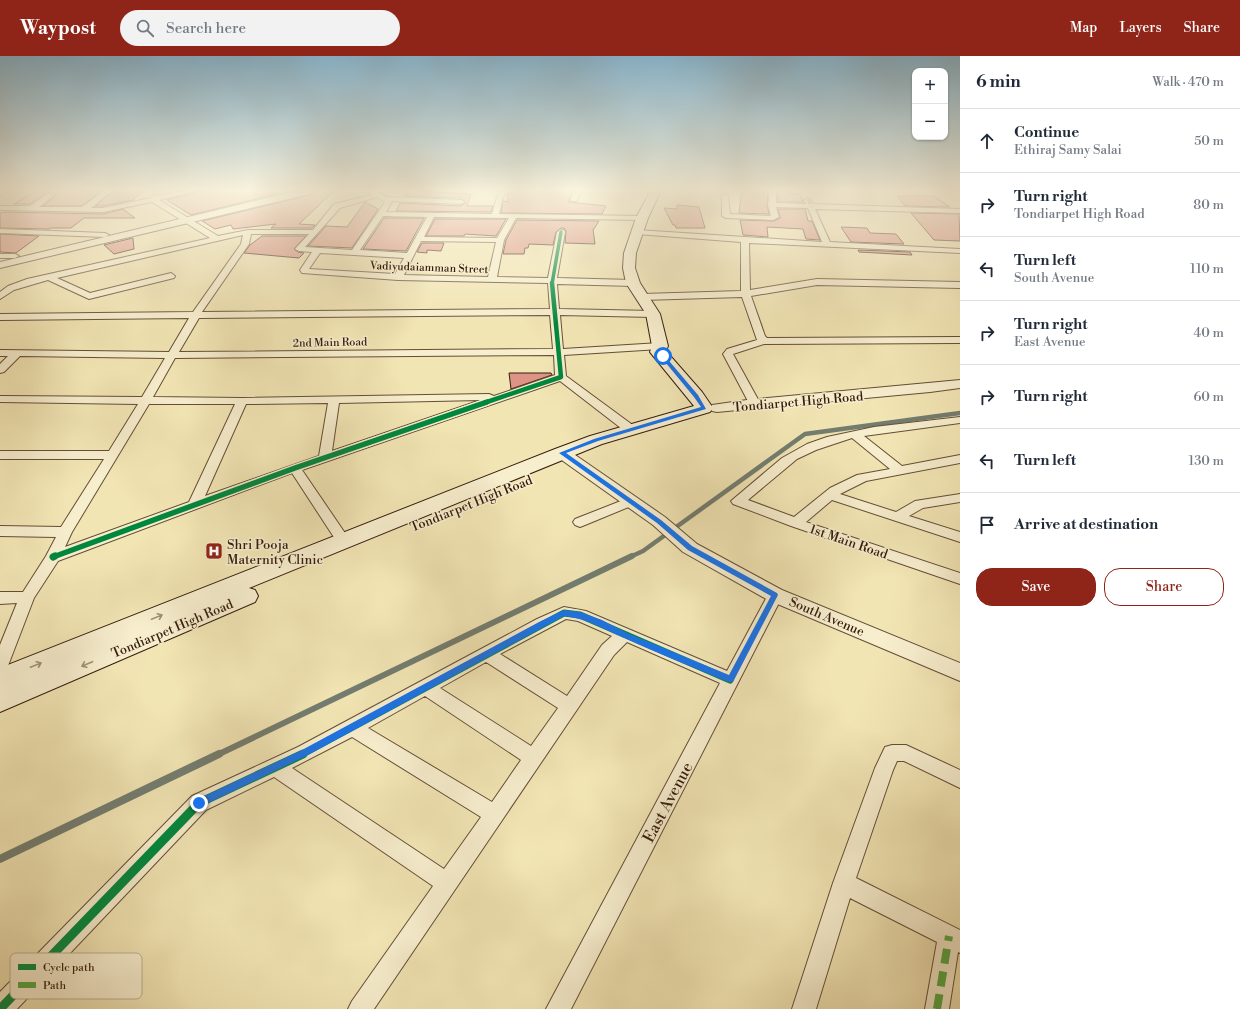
<!DOCTYPE html>
<meta charset="utf-8">
<style>
body{margin:0;font-family:"Libre Bodoni",serif;background:#f2f2f3;color:#1f2937}
.controls{position:absolute;right:12px;top:12px;display:grid;overflow:hidden;border-radius:8px;box-shadow:0 1px 3px #0004}
.controls button{width:36px;height:36px;display:grid;place-items:center;padding:0;border:0;border-bottom:1px solid #e0e1e3;background:#fff;color:#1f2937;font:20px sans-serif}
.stop{position:absolute;width:12px;height:12px;margin:-9px;border:3px solid #1a73e8;border-radius:50%;background:#fff}
.stop.end{background:#1a73e8;border-color:#fff;box-shadow:0 1px 4px #0008}
.list{margin:0;padding:0;list-style:none}
h2{display:flex;justify-content:space-between;align-items:center;height:52px;margin:0;padding:0 16px;font-size:17px}
h2 small{font-size:13px;font-weight:400;color:#747a83}
.list li{display:grid;grid-template-columns:26px 1fr auto;gap:12px;align-items:center;box-sizing:border-box;height:64px;padding:0 16px;border-top:1px solid #e0e1e3}
.list b{display:block;font-size:15px;white-space:nowrap}
.list p{margin:0;font-size:13px;white-space:nowrap;color:#747a83}
.list em{font-size:13px;font-style:normal;color:#747a83}
.actions{display:flex;gap:8px;padding:12px 16px}
.actions a{flex:1;padding:9px 0;border:1px solid #8f2418;border-radius:16px;text-align:center;font-size:14px;color:#8f2418}
.actions .main{background:#8f2418;color:#fff}
.icon{flex:none;width:22px;height:22px;fill:none;stroke:currentColor;stroke-width:2;stroke-linecap:round;stroke-linejoin:round}
.map{position:relative;flex:none;width:960px;height:953px;overflow:hidden}
header{display:flex;align-items:center;gap:24px;box-sizing:border-box;height:56px;padding:0 20px;background:#8f2418;color:#fff}
header strong{font-size:19px}
nav{display:flex;gap:22px;margin-inline-start:auto;font-size:14px}
.search{width:280px;height:36px;background:#f2f2f3;display:flex;align-items:center;gap:10px;box-sizing:border-box;padding:0 14px;border-radius:22px;color:#747a83;font-size:15px}
main{display:flex}
aside{flex:1;background:#fff}
.map>svg:first-child{display:block}
.lines{fill:none;stroke-linecap:round;stroke-linejoin:round}
.stream-far2{stroke:#737d70;stroke-width:4.5}
.stream-far1{stroke:#737d70;stroke-width:6}
.stream{stroke:#737d70;stroke-width:8}
.building{fill:#dd9486;stroke:#351c0c}
.minor-casing{stroke:#644e36;stroke-width:2}
.tertiary-casing{stroke:#644e36;stroke-width:2}
.secondary-casing{stroke:#351c0c;stroke-width:2}
.minor{fill:#f7eece;fill-rule:evenodd}
.tertiary{fill:#f7eece;fill-rule:evenodd}
.secondary{fill:#f7eece;fill-rule:evenodd}
.quiet-far1{stroke:#54a941;stroke-width:3;stroke-dasharray:5.5 3;stroke-linecap:butt}
.quiet{stroke:#54a941;stroke-width:8;stroke-dasharray:15 8;stroke-linecap:butt}
.cycleway-far4-casing{stroke:#f7eece;stroke-width:5}
.cycleway-far3-casing{stroke:#f7eece;stroke-width:6}
.cycleway-far2-casing{stroke:#f7eece;stroke-width:8}
.cycleway-far1-casing{stroke:#f7eece;stroke-width:10}
.cycleway-casing{stroke:#f7eece;stroke-width:12}
.cycleway-far4{stroke:#00873e;stroke-width:3.5}
.cycleway-far3{stroke:#00873e;stroke-width:4.5}
.cycleway-far2{stroke:#00873e;stroke-width:5.5}
.cycleway-far1{stroke:#00873e;stroke-width:7}
.cycleway{stroke:#00873e;stroke-width:9}
.oneway{stroke:#a09077}
.route{fill:#1a73e8}
.labels{text-anchor:middle;stroke-width:3;stroke-linejoin:round;paint-order:stroke}
.far-street-label{font-size:11px;fill:#351c0c;stroke:#f7eece}
.street-label{font-size:13px;fill:#351c0c;stroke:#f7eece}
.poi-label{font-size:13px;fill:#351c0c;stroke:#f7eece;text-anchor:start}
.near-street-label{font-size:16px;fill:#351c0c;stroke:#f7eece}
.key{fill:#f7eece;stroke:#bdaf94;stroke-width:1}
.key-label{font-size:11px;fill:#351c0c}
</style>
<header>
<strong>Waypost</strong>
<div class="search"><svg class="icon" aria-label="search" viewBox="0 0 24 24"><circle cx="10" cy="10" r="6"/><path d="M15 15l6 6"/></svg>Search here</div>
<nav><a>Map</a><a>Layers</a><a>Share</a></nav>
</header>
<main>
<div class="map">
<svg width="960" height="953" viewBox="0 0 960 953">
<rect width="100%" height="100%" fill="#f2e5b4"/>
<filter id="stains"><feTurbulence type="fractalNoise" baseFrequency=".005" numOctaves="4"/><feColorMatrix values="0 0 0 0 .2 0 0 0 0 .09 0 0 0 0 .02 0 0 0 .5 -.17"/></filter>
<radialGradient id="worn" r=".72"><stop offset=".6" stop-color="#630" stop-opacity="0"/><stop offset="1" stop-color="#630" stop-opacity=".3"/></radialGradient>
<g class="lines">
<path class="stream-far2" d="M630 501 643 495 805 378 960 357"/>
<path class="stream-far1" d="M217 699 632 500"/>
<path class="stream" d="M0 803 219 698"/>
</g>
<path class="building" d="M36 134H50L30 148H14Z
M62 134 100 136 82 150H43Z
M114 134H144L133 144 103 150H95Z
M203 134H270L277 138 191 159 167 144Z
M319 134H335L299 168 315 169 312 172H271L276 168 233 173 231 169 215 173 202 165 314 138Z
M407 134 471 138 467 150H493L491 156 396 155 400 147 461 150 466 147 461 142 404 140Z
M510 134H573L568 146 606 150 602 158 501 157 503 145 508 146V137Z
M742 134H768L767 149 769 158 739 157Z
M778 134H787L788 137 800 138 803 146H778Z
M897 140H934L950 151 905 150Z
M365 146 378 153 352 192 308 190 326 170 347 171Z
M677 149 699 151 705 172H676L675 169H673L664 152 677 153Z
M123 153 135 162H84L71 172H51L49 173 0 172V157L3 156 103 158Z
M778 153H805L808 165H812L820 184 806 183 803 173 767 171 768 181 743 179 740 164 774 165 780 162Z
M911 157 959 158 960 185 934 184Z
M384 162H424L406 195 363 193Z
M435 163H506L496 180 465 178 464 180H426Z
M517 164 599 165 594 173H593L595 188 565 187 566 175 564 172H561L556 176 553 189 529 188 528 192H525L524 198H503L506 184Z
M841 171 867 172 870 177 896 178 904 188 851 186Z
M0 178 39 180 16 197 0 196Z
M262 180H306L294 193 298 196 304 197 299 202 244 197 250 189Z
M133 182 134 193 114 198 104 189Z
M422 187H444L441 195 427 194V197L417 196Z
M858 194 910 196 912 199 859 196Z
M509 317H551L552 319 511 333Z"/>
<g class="lines">
<g class="minor-casing">
<path id="minor" d="M9 134 0 140 1 134Z
M53 134H61L39 151H82L105 134H113L91 152H103L151 142 153 139 155 138 158 140 187 134H202L159 144 218 180 248 174H313L334 148 372 139 367 134H374L387 141 461 144 465 146 461 148 392 145 386 156 492 158 497 141 502 134H509L503 141 499 158 645 160 646 162 642 164 516 162 504 184 497 221 548 222 557 176 561 174H564L565 176 557 222 633 224 637 227 633 230 557 228 559 253 653 255 658 258 653 261 560 259 563 293 660 287 665 290 660 293 564 299 566 320 634 370 636 373 634 376H626L560 325 302 414 349 483 351 486 349 489 344 491 339 489 292 417 58 505 34 542 6 615 0 617V589L17 547 0 548V536H23L46 500 56 481 0 480V470L61 471 104 403H0V395H109L138 348 0 346V340L142 341 165 302 20 300 4 316 0 317V308L8 300H0V294L169 296 189 262 0 264V258L193 256 241 188 243 179 57 222 90 237 171 217 175 220 174 222 89 243 48 224 14 234 0 243V236L8 230 27 223 210 182 152 146 103 156 0 154V150H30ZM377 141 385 146 352 194 305 191 340 152ZM383 160 427 161 407 197 360 194ZM434 161 509 162 497 182 424 181ZM251 178H309L295 193 299 195 312 196 300 214 302 217 398 224 548 227 550 253 202 256 249 188ZM421 185 496 186 488 221 404 219ZM320 197 404 202 395 218 309 213ZM550 259 553 293 179 296 199 262ZM554 299 555 319 494 340 489 338 242 342 153 341 175 302ZM481 344 332 395 339 347ZM328 347 319 400 205 440 246 348ZM149 348H235L189 446 65 491 72 476Z
M576 134H583L576 145H572L570 144Z
M770 134H776V147L806 148 804 144 808 142 810 143 813 148 960 153V157L815 153 830 186 960 193V197L749 187 750 234 817 223 960 226V232L817 229 751 240 765 280 767 282 960 281V287L764 288 733 298 760 347 758 349H750L723 298 727 293 757 284 742 241 642 244 637 241 642 238 741 235V186L637 178 633 176 637 174 822 186 808 152 776 151 779 161 773 164 726 162 722 160V140L725 138 728 140 730 158 771 160 768 149Z
M0 173 105 177 109 179 105 181 0 177Z
M0 198H15L19 200 15 202H0Z
M960 361V367L864 380 902 410 960 399V407L866 425 840 438 896 456 915 445 960 438V446L923 452 909 460 960 476V486L832 444 806 466 960 517V528L791 470 733 448 731 445 782 402 807 388 827 381 874 371ZM852 382 890 413 857 419 830 432 794 461 748 444 797 403 816 394Z
M631 441 636 442 638 445 636 448 585 469 580 471 575 469 573 466 575 463Z
M775 533 780 535 783 539 571 953H546L720 627 627 586 614 599 374 953H348L352 945 433 830 274 721 206 754 17 953H0V936L192 740 298 691 537 563 564 551 586 555 727 615 770 535ZM566 563 578 565 612 580 602 589 567 640 500 598ZM486 606 558 652 531 690 440 632ZM425 640 521 704 492 746 368 672ZM352 681 481 761 444 813 292 712Z
M892 689H906L960 714V732L904 705H897L893 714 856 822 960 874V897L958 896 949 953H925L937 886 850 842 816 953H792L833 827 875 712 885 691Z"/>
</g>
<g class="tertiary-casing">
<path id="tertiary" d="M301 134H318L314 137 0 212V206Z
M960 324V332L930 336 717 356 712 355 710 352 712 349 747 344Z
M562 392 568 394 665 461 697 488 782 534 960 607V625L768 544 683 496 653 469 556 400 554 397 556 394Z"/>
</g>
<g class="secondary-casing">
<path id="secondary" d="M651 134H661L648 162 636 197 635 212 640 227 660 258 668 290 666 295 702 336 713 352 710 356 602 388 249 532 255 534 258 540 255 546 0 656V612L555 393 590 380 694 350 650 296 652 290 646 258 626 227 623 212 624 197 636 162Z"/>
</g>
<use href="#minor" class="minor"/>
<use href="#tertiary" class="tertiary"/>
<use href="#secondary" class="secondary"/>
<path class="quiet-far1" d="M808 143 812 151"/>
<path class="quiet" d="M937 953 949 880"/>
<g class="cycleway-far4-casing">
<path id="cycleway-far4" d="M552 228 561 176"/>
</g>
<g class="cycleway-far3-casing">
<path id="cycleway-far3" d="M484 347 561 321 552 227"/>
</g>
<g class="cycleway-far2-casing">
<path id="cycleway-far2" d="M53 501 295 412 487 346"/>
</g>
<g class="cycleway-far1-casing">
<path id="cycleway-far1" d="M53 501 55 500
M301 699 564 557 580 559 730 624"/>
</g>
<g class="cycleway-casing">
<path id="cycleway" d="M0 953 199 747 303 698"/>
</g>
<use href="#cycleway-far4" class="cycleway-far4"/>
<use href="#cycleway-far3" class="cycleway-far3"/>
<use href="#cycleway-far2" class="cycleway-far2"/>
<use href="#cycleway-far1" class="cycleway-far1"/>
<use href="#cycleway" class="cycleway"/>
</g>
<defs><path id="oneway-shaft" d="M-6 0H5M1.5-3L5.5 0L1.5 3" fill="none" stroke-width="1.6" stroke-linecap="round" stroke-linejoin="round"/></defs>
<g class="oneway">
<use href="#oneway-shaft" transform="translate(157 561) rotate(-22)"/>
<use href="#oneway-shaft" transform="translate(87 608) rotate(157)"/>
<use href="#oneway-shaft" transform="translate(36 609) rotate(-22)"/>
</g>
<linearGradient id="sky" x2="0" y2="1"><stop stop-color="#89b8d2"/><stop offset="0.5" stop-color="#f9f3dd"/><stop offset="1" stop-color="#f9f3dd" stop-opacity="0"/></linearGradient>
<rect width="960" height="268" fill="url(#sky)"/>
<path class="route" d="M661 299H664L698 339 706 353 598 385 566 397 661 464 692 490 777 537 778 539 733 626H728C693 611 657 597 622 581 601 572 588 563 564 560L308 699 202 750 199 751 196 750 194 747 196 744 302 694 541 565 564 554 580 556 602 564 627 577 729 619 771 540 688 494 657 467 559 397 594 383 701 351 694 341 661 301Z"/>
<defs>
<g id="hospital-square" transform="scale(0.9)"><rect x="-9" y="-9" width="18" height="18" rx="4" fill="#8f2418" stroke="#f7eece"/><path d="M-5-5h3v3.5h4V-5h3V5h-3V1.5h-4V5h-3Z" fill="#fff"/></g>
</defs>
<g fill-rule="evenodd">
<use href="#hospital-square" x="214" y="495"/>
</g>
<g class="labels">
<g class="far-street-label">
<text transform="translate(429 211) rotate(2)" y="4">Vadiyudaiamman Street</text>
<text transform="translate(330 286) rotate(-1)" y="4">2nd Main Road</text>
</g>
<g class="street-label">
<text transform="translate(798 345) rotate(-5)" y="5">Tondiarpet High Road</text>
<text transform="translate(471 447) rotate(-22)" y="5">Tondiarpet High Road</text>
<text transform="translate(849 485) rotate(19)" y="5">1st Main Road</text>
<text transform="translate(827 560) rotate(23)" y="5">South Avenue</text>
<text transform="translate(172 572) rotate(-23)" y="5">Tondiarpet High Road</text>
</g>
<g class="poi-label">
<text x="227" y="493">Shri Pooja<tspan x="227" dy="15">Maternity Clinic</tspan></text>
</g>
<g class="near-street-label">
<text transform="translate(667 746) rotate(-62)" y="6">East Avenue</text>
</g>
</g>
<rect x="10" y="897" width="132" height="46" rx="6" class="key"/>
<rect x="18" y="908" width="18" height="6" fill="#00873e"/>
<rect x="18" y="926" width="18" height="6" fill="#54a941"/>
<g class="key-label">
<text x="43" y="915">Cycle path</text>
<text x="43" y="933">Path</text>
</g>
<rect width="100%" height="100%" filter="url(#stains)"/>
<rect width="100%" height="100%" fill="url(#worn)"/>
</svg>
<div class="controls">
<button>+</button>
<button>−</button>
</div>
<div class="stop" style="left:663px;top:300px"></div>
<div class="stop end" style="left:199px;top:747px"></div>
</div>
<aside>
<h2>6 min<small>Walk · 470 m</small></h2>
<ul class="list">
<li><svg class="icon" aria-label="ahead" viewBox="0 0 24 24"><path d="M12 20V5M6 11l6-6 6 6"/></svg><div><b>Continue</b><p>Ethiraj Samy Salai</p></div><em>50 m</em></li>
<li><svg class="icon" aria-label="right" viewBox="0 0 24 24"><path d="M7 20v-9h11M14 6l5 5-5 5"/></svg><div><b>Turn right</b><p>Tondiarpet High Road</p></div><em>80 m</em></li>
<li><svg class="icon" aria-label="left" viewBox="0 0 24 24"><path d="M17 20v-9H6M10 6l-5 5 5 5"/></svg><div><b>Turn left</b><p>South Avenue</p></div><em>110 m</em></li>
<li><svg class="icon" aria-label="right" viewBox="0 0 24 24"><path d="M7 20v-9h11M14 6l5 5-5 5"/></svg><div><b>Turn right</b><p>East Avenue</p></div><em>40 m</em></li>
<li><svg class="icon" aria-label="right" viewBox="0 0 24 24"><path d="M7 20v-9h11M14 6l5 5-5 5"/></svg><div><b>Turn right</b></div><em>60 m</em></li>
<li><svg class="icon" aria-label="left" viewBox="0 0 24 24"><path d="M17 20v-9H6M10 6l-5 5 5 5"/></svg><div><b>Turn left</b></div><em>130 m</em></li>
<li><svg class="icon" aria-label="arrive" viewBox="0 0 24 24"><path d="M6 21V4h12l-3 4 3 4H6"/></svg><div><b>Arrive at destination</b></div></li>
</ul>
<div class="actions"><a class="main">Save</a><a>Share</a></div>
</aside>
</main>
